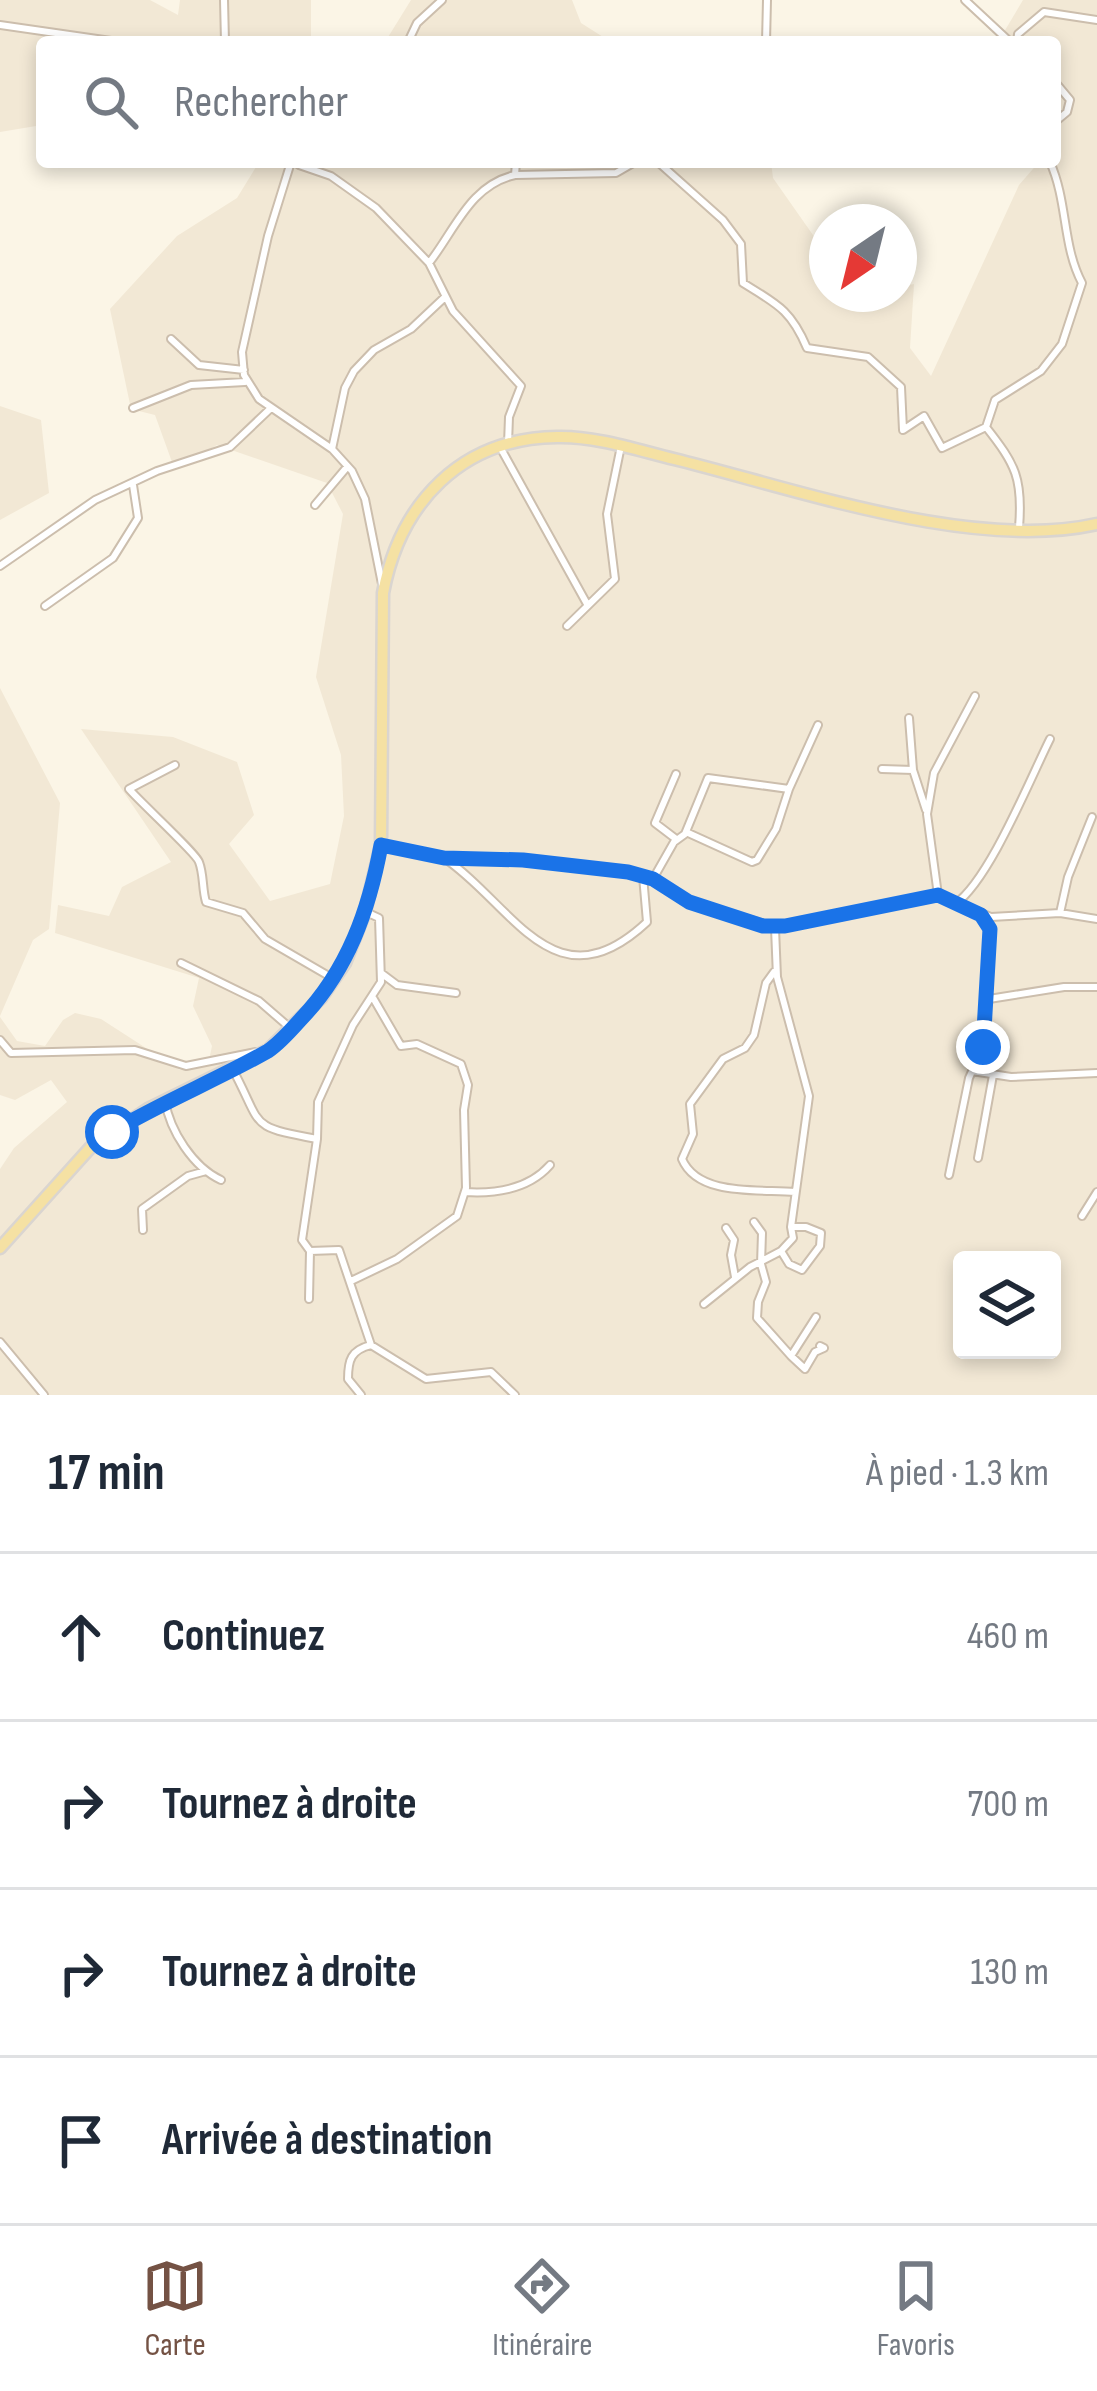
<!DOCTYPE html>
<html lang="fr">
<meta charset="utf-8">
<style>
body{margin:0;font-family:"Sofia Sans Condensed",sans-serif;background:#f6f6f7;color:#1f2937}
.controls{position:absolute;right:36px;bottom:36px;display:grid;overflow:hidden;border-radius:12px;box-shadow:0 6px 18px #0003}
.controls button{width:108px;height:108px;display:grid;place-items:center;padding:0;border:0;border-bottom:3px solid #e0e1e3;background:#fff;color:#1f2937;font:60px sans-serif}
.compass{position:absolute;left:809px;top:204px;width:108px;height:108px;border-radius:50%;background:#fff;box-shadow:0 6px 18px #0003;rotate:215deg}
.stop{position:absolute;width:36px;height:36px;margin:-27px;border:9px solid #1a73e8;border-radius:50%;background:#fff}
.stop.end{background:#1a73e8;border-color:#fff;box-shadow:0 3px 12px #0008}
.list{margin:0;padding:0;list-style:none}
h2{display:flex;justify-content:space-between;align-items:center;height:156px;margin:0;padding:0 48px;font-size:51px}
h2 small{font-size:39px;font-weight:400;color:#747a83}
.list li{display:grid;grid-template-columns:78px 1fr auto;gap:36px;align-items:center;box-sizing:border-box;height:168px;padding:0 48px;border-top:3px solid #e0e1e3}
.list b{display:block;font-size:45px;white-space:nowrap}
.list em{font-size:39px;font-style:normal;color:#747a83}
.icon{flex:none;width:66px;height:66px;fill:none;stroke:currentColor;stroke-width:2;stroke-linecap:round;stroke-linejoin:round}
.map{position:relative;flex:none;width:1097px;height:1395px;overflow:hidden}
.search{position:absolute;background:#fff;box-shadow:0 6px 18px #0003;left:36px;right:36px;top:36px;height:132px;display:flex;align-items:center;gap:30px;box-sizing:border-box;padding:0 42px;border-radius:12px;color:#747a83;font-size:45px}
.sheet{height:828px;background:#fff}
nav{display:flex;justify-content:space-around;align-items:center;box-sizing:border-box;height:168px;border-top:3px solid #e0e1e3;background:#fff;font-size:33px;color:#747a83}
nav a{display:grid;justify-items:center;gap:6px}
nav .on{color:#745244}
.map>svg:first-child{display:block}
.residential{fill:#f2e8d5;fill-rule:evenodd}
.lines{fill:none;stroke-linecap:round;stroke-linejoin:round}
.street-casing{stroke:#ccbead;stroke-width:10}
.primary-casing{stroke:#dad5d0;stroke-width:15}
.street{stroke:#fff;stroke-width:6}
.primary{stroke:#f5e1a3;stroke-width:10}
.route{stroke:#1a73e8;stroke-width:15}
</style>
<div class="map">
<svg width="1097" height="1395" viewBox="0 0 1097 1395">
<rect width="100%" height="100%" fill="#fbf5e6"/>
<path class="residential" d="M0 0H150L178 15 180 0H311V42H42V125L0 132Z
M411 0H572L581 23 611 42H385Z
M1023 0H1097V1395H0V1169L14 1148 67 1102 51 1080 15 1100 0 1095V1017L17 1041 45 1046 63 1020 75 1013 101 1019 180 1070 208 1065 212 1046 193 1006 199 978 55 933 58 905 109 916 122 887 171 862 81 729 173 737 237 762 254 815 229 844 270 901 330 884 344 816 341 755 316 677 343 514 327 483 217 445 198 456 172 462 155 415 131 409 110 309 177 236 237 198 256 167 252 162H771L773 178 827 255V294H899V287L914 284 910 348 931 376 1019 185 1039 162H1055V42H998ZM962 1260H1052V1350H962Z
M0 406 41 420 49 493 0 520Z
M0 688 60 803 49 929 33 940 0 1016Z"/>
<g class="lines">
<g class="street-casing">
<path id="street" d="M224 0 225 42
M965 0 1010 42
M0 25 118 42
M408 42 417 23 442 0
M766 42 767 0
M1017 42 1018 34 1044 12 1097 20
M1055 82 1070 100 1067 112 1055 122
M291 162 268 236 242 352 244 375 259 399 332 449 352 471 365 499 382 584
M658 162 723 220 741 244 743 283C777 304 791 310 807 348L868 357 901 387 903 430 924 416 942 448 986 427C1016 465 1023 479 1019 528
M299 165 331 176 376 208 429 263 453 311 521 386 509 417 508 444
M515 175 516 162
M429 263C455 230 470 185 515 175L616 173 635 162
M171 339 199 365 244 370
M133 408 191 385 245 382
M986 427 995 400 1041 371 1062 344 1082 283C1062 245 1068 202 1050 162
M500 447 587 604
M332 449 345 388 354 371 374 350 411 329 445 297
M315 505 347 467
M0 566 95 500 157 471 230 447 271 408
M45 606 113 558 138 518 133 485
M567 626 615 579 607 514 621 446
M909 718 913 770 926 810
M175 765 129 789C140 802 197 854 199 862 204 875 202 889 206 902L243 913 265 939 334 979
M882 769 913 770
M686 832 752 862 757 860 776 829 789 789
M676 839 655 823 676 774
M381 845 444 858 522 860 628 871 653 879 689 902 775 927 938 895 991 917 1060 913 1097 919
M444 858C513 904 554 1009 647 922L643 876
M653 879 674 842 685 834 708 778 789 789 818 725
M938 895 927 814 934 773 975 696
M955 904C989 881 1030 779 1050 739
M366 912 379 918 381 982 353 1025 318 1102 317 1139 302 1240 310 1251 339 1250 371 1345 426 1379 491 1372 515 1395
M1060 913 1068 877 1092 817
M181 963 259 1001 289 1027
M774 972 766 983 754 1035 745 1048 723 1059 690 1104 693 1134 682 1159C698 1197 760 1189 795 1192
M381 973 397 985 456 993
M984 996 989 999 1064 987H1097
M0 1040 11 1053 135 1050 186 1066 256 1052
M232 1068C264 1127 246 1126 317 1139
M972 1071 1011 1077 1097 1073
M165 1101C170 1131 193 1167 221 1180
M978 1158 993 1075
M949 1175 969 1078 983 1047 991 933 983 918
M465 1192C497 1194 529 1189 550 1165
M1082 1216 1097 1192
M754 1222 762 1233 761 1264 766 1282 758 1302 757 1318 791 1356 816 1317
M726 1228 734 1240 731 1255 735 1277
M143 1230 142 1209 188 1176 206 1171
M781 1251 789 1264 802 1270 820 1246 821 1233 806 1227H792
M351 1281 397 1259 457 1216 466 1188 464 1110 468 1085 461 1064 417 1044 401 1046 372 996
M309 1299 310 1251
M704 1304 750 1267 781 1251 793 1238 791 1227 809 1096 777 977 775 928
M0 1342 44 1395
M791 1356 805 1369 815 1352 824 1348 820 1346
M361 1395 348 1379C348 1360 351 1350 371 1345"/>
</g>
<g class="primary-casing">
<path id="primary" d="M0 1248 90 1148 148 1109 268 1050 321 998 345 963 365 912 381 845 383 593C400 503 461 438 557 437 596 436 637 450 674 459 796 489 973 552 1097 524"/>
</g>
<use href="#street" class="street"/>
<use href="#primary" class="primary"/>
</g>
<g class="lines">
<path class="route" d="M112 1132C162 1102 217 1080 268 1051 280 1043 292 1029 301 1019 348 970 369 910 381 845L444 858 523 860 628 872 653 879 689 902 763 926H785L938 895 981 915 990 929 983 1047"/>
</g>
</svg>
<div class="controls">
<button><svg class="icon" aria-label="layers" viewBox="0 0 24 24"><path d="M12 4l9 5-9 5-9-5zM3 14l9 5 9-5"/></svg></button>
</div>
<svg class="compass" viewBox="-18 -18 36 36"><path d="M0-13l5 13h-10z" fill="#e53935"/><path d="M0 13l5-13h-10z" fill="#747a83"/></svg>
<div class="stop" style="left:112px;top:1132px"></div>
<div class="stop end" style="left:983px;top:1047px"></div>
<div class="search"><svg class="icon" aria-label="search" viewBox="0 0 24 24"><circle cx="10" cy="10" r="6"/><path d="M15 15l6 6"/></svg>Rechercher</div>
</div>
<section class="sheet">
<h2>17 min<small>À pied · 1.3 km</small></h2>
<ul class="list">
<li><svg class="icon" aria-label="ahead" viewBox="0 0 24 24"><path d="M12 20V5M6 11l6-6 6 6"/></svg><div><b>Continuez</b></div><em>460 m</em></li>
<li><svg class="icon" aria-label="right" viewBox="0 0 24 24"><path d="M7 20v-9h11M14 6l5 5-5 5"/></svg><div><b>Tournez à droite</b></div><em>700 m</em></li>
<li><svg class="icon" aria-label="right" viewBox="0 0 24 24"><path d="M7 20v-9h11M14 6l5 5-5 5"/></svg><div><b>Tournez à droite</b></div><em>130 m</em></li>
<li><svg class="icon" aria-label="arrive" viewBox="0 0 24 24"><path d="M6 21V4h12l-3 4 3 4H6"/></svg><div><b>Arrivée à destination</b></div></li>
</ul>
</section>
<nav>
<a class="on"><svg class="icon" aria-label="map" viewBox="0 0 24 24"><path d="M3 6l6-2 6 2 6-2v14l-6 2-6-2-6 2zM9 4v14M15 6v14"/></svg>Carte</a>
<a><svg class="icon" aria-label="directions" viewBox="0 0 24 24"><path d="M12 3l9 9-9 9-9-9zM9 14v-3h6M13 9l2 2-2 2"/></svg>Itinéraire</a>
<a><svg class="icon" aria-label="saved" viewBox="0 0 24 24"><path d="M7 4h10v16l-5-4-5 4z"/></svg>Favoris</a>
</nav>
